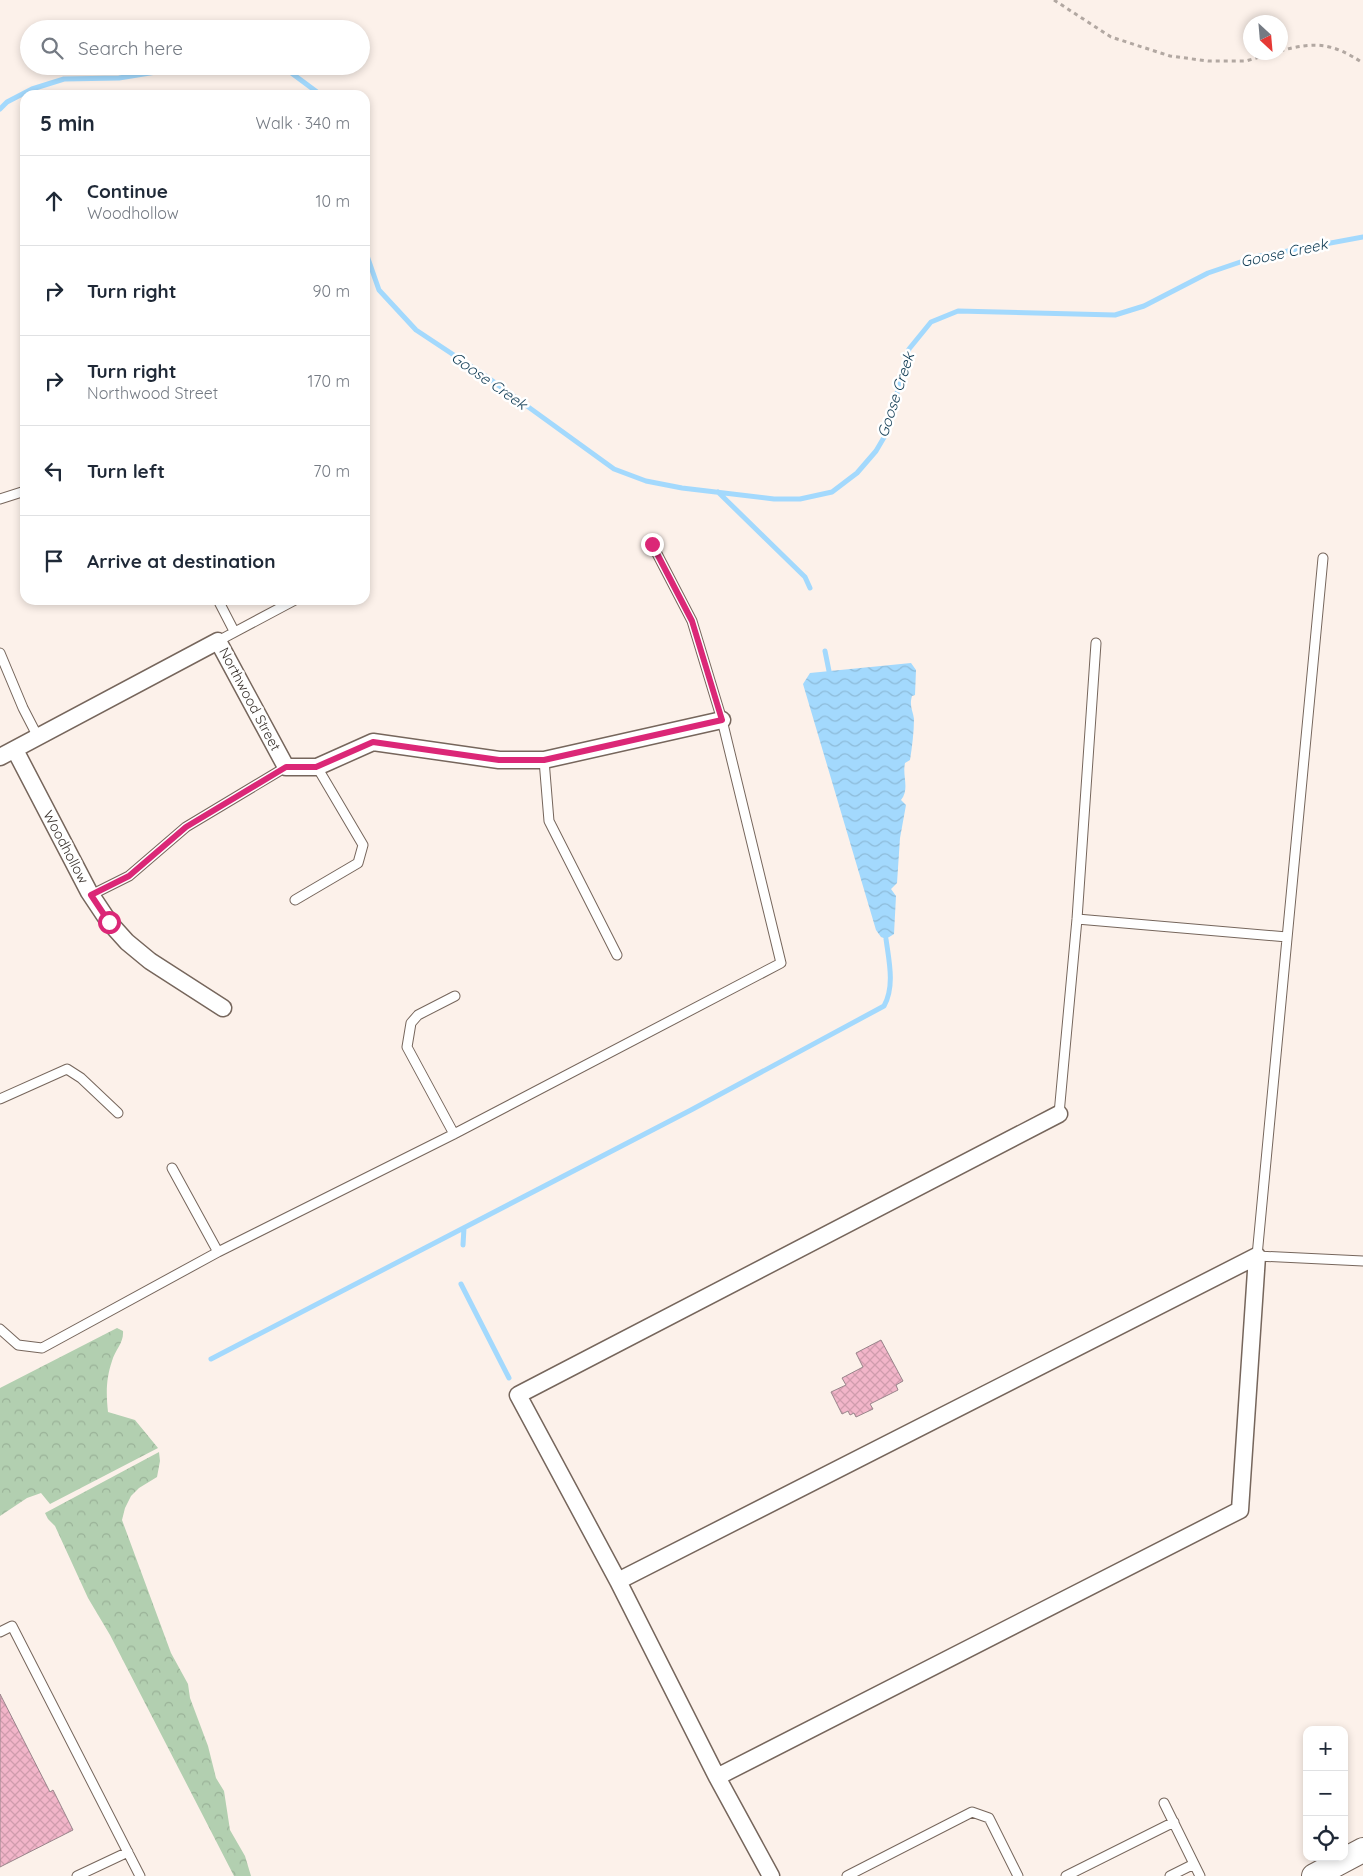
<!DOCTYPE html>
<meta charset="utf-8">
<style>
body{margin:0;font-family:Quicksand,sans-serif;background:#f6f6f7;color:#1f2937}
.controls{position:absolute;right:15px;bottom:15px;display:grid;overflow:hidden;border-radius:10px;box-shadow:0 2px 8px #0003}
.controls button{width:45px;height:45px;display:grid;place-items:center;padding:0;border:0;border-bottom:1px solid #e0e1e3;background:#fff;color:#1f2937;font:25px sans-serif}
.compass{position:absolute;left:1243px;top:15px;width:45px;height:45px;border-radius:50%;background:#fff;box-shadow:0 2px 8px #0003;rotate:154deg}
.stop{position:absolute;width:15px;height:15px;margin:-11px;border:4px solid #db2777;border-radius:50%;background:#fff}
.stop.end{background:#db2777;border-color:#fff;box-shadow:0 1px 5px #0008}
.list{margin:0;padding:0;list-style:none}
h2{display:flex;justify-content:space-between;align-items:center;height:65px;margin:0;padding:0 20px;font-size:21px}
h2 small{font-size:16px;font-weight:400;color:#747a83}
.list li{display:grid;grid-template-columns:32px 1fr auto;gap:15px;align-items:center;box-sizing:border-box;height:90px;padding:0 20px;border-top:1px solid #e0e1e3}
.list b{display:block;font-size:19px;white-space:nowrap}
.list p{margin:0;font-size:16px;white-space:nowrap;color:#747a83}
.list em{font-size:16px;font-style:normal;color:#747a83}
.icon{flex:none;width:28px;height:28px;fill:none;stroke:currentColor;stroke-width:2;stroke-linecap:round;stroke-linejoin:round}
.map{position:relative;flex:none;width:1363px;height:1876px;overflow:hidden}
.search{position:absolute;background:#fff;box-shadow:0 2px 8px #0003;left:20px;top:20px;width:350px;height:55px;display:flex;align-items:center;gap:12px;box-sizing:border-box;padding:0 18px;border-radius:28px;color:#747a83;font-size:19px}
.panel{position:absolute;background:#fff;box-shadow:0 2px 8px #0003;left:20px;top:90px;width:350px;height:515px;border-radius:15px}
.map>svg:first-child{display:block}
.forest{fill:url(#forest-crowns)}
.water{fill:url(#water-waves)}
.lines{fill:none;stroke-linecap:round;stroke-linejoin:round}
.stream{stroke:#a3d9fd;stroke-width:5}
.building{fill:url(#building-cross-hatch);stroke:#99858b}
.lane-casing{stroke:#76665c;stroke-width:11}
.street-casing{stroke:#76665c;stroke-width:19}
.secondary-casing{stroke:#76665c;stroke-width:26}
.path{stroke:#b2a8a2;stroke-width:3;stroke-dasharray:4 4;stroke-linecap:butt}
.lane{stroke:#fff;stroke-width:9}
.street{stroke:#fff;stroke-width:16}
.secondary{stroke:#fff;stroke-width:24}
.route{stroke:#db2777;stroke-width:6}
.labels{text-anchor:middle;stroke-width:5;stroke-linejoin:round;paint-order:stroke}
.street-label{font-size:14px;fill:#39322d;stroke:#fff}
.water-label{font-size:15px;font-style:italic;fill:#123d55;stroke:#fff}
</style>
<div class="map">
<svg width="1363" height="1876" viewBox="0 0 1363 1876">
<defs>
<pattern id="forest-crowns" width="20" height="18" patternUnits="userSpaceOnUse" patternTransform="scale(1.25)"><rect width="20" height="18" fill="#b2cfb0"/><path d="M2 6a3 3 0 1 1 6 0M12 15a3 3 0 1 1 6 0" fill="none" stroke="#9ab298"/></pattern>
<pattern id="water-waves" width="16" height="10" patternUnits="userSpaceOnUse" patternTransform="scale(1.25)"><rect width="16" height="10" fill="#a3d9fd"/><path d="M0 5q4-4 8 0t8 0" fill="none" stroke="#8dbbd9"/></pattern>
<pattern id="building-cross-hatch" width="8" height="8" patternUnits="userSpaceOnUse" patternTransform="scale(1.25)"><rect width="8" height="8" fill="#f2b5c9"/><path d="M0 0l8 8M0 8l8-8" fill="none" stroke="#d09cad"/></pattern>
</defs>
<rect width="100%" height="100%" fill="#fcf1ea"/>
<path class="forest" d="M117 1328 123 1331C124 1343 115 1350 112 1361 106 1379 106 1393 108 1412L135 1420 158 1448 50 1504 41 1493 27 1498 0 1516V1388Z
M159 1452 160 1461 157 1477 139 1488 131 1496 125 1508 122 1520 171 1653 188 1684 190 1698 208 1746 216 1778 224 1791 230 1830 245 1856 251 1876H234L110 1635 88 1598 55 1526 48 1519 45 1513Z"/>
<path class="water" d="M911 663 916 670 915 695 912 696C909 706 913 711 914 719 914 732 912 747 910 760L905 763C902 776 910 789 901 800L906 805 900 838 897 883 891 889 896 896 894 934 886 939 881 937 876 930 803 684 810 673Z"/>
<g class="lines">
<path class="stream" d="M282 66 321 95
M0 109 7 102 32 89 64 79 119 78 193 66
M365 250 379 290 416 330 487 377 614 469 646 481 682 488 774 499H800L832 492 857 473 876 451 886 434 909 349 931 322 958 311 1115 315 1144 306 1208 273 1255 257 1363 237
M718 492 805 577 810 588
M825 651 829 671
M463 1245 464 1228
M461 1284 509 1378
M211 1359 691 1110 884 1006C895 986 889 961 886 939"/>
</g>
<path class="building" d="M881 1340 903 1381 896 1385 898 1390 870 1404 873 1409 856 1417 854 1413 850 1415 848 1411 842 1414 831 1392 846 1385 842 1378 863 1367 856 1353Z
M0 1694 50 1792 53 1790 73 1830 0 1867Z"/>
<g class="lines">
<g class="lane-casing">
<path id="lane" d="M0 499 25 491
M1323 558 1257 1256 1363 1261
M218 600 234 631
M218 641 295 600
M0 653 23 708 39 739
M544 760 549 821 617 955
M91 895 129 876 186 827 286 767
M295 900 358 863 363 845 317 767
M1077 919 1287 937
M0 1099 67 1069 81 1078 118 1113
M1059 1114 1077 919 1096 643
M454 1134 407 1047 411 1023 418 1015 455 996
M172 1168 218 1252
M0 1329 18 1345 42 1348 218 1252 454 1134 781 963 722 720 692 621 652 544
M0 1632 12 1626 140 1876
M1164 1803 1200 1876
M77 1876 128 1852
M847 1876 972 1812 989 1818 1018 1876
M1066 1876 1174 1822
M1170 1876 1194 1864"/>
</g>
<g class="street-casing">
<path id="street" d="M15 750 89 892 109 922 127 942 150 961 223 1008
M0 757 218 641 286 767H317L373 742 499 760H544L722 720
M618 1581 1257 1256
M717 1777 1240 1510 1257 1256
M771 1876 717 1777 618 1581 518 1395 1059 1114"/>
</g>
<g class="secondary-casing">
<path id="secondary" d="M1314 1876 1363 1850"/>
</g>
<path class="path" d="M1054 0 1111 37 1170 56 1208 61H1246L1276 52
M1280 51C1316 41 1332 43 1363 63"/>
<use href="#lane" class="lane"/>
<use href="#street" class="street"/>
<use href="#secondary" class="secondary"/>
</g>
<g class="lines">
<path class="route" d="M109 922 91 895 129 876 186 827 286 767H316L373 742 499 760H544L722 720 692 621 652 544"/>
</g>
<g class="labels">
<g class="street-label">
<text transform="translate(250 699) rotate(62)" y="5">Northwood Street</text>
<text transform="translate(66 847) rotate(62)" y="5">Woodhollow</text>
</g>
<g class="water-label">
<text transform="translate(1284 253) rotate(-12)" y="5">Goose Creek</text>
<text transform="translate(489 381) rotate(35)" y="5">Goose Creek</text>
<text transform="translate(896 395) rotate(-72)" y="5">Goose Creek</text>
</g>
</g>
</svg>
<div class="controls">
<button>+</button>
<button>−</button>
<button><svg class="icon" aria-label="locate" viewBox="0 0 24 24"><circle cx="12" cy="12" r="6"/><path d="M12 2v4M12 18v4M2 12h4M18 12h4"/></svg></button>
</div>
<svg class="compass" viewBox="-18 -18 36 36"><path d="M0-13l5 13h-10z" fill="#e53935"/><path d="M0 13l5-13h-10z" fill="#747a83"/></svg>
<div class="stop" style="left:109px;top:922px"></div>
<div class="stop end" style="left:652px;top:544px"></div>
<div class="search"><svg class="icon" aria-label="search" viewBox="0 0 24 24"><circle cx="10" cy="10" r="6"/><path d="M15 15l6 6"/></svg>Search here</div>
<section class="panel">
<h2>5 min<small>Walk · 340 m</small></h2>
<ul class="list">
<li><svg class="icon" aria-label="ahead" viewBox="0 0 24 24"><path d="M12 20V5M6 11l6-6 6 6"/></svg><div><b>Continue</b><p>Woodhollow</p></div><em>10 m</em></li>
<li><svg class="icon" aria-label="right" viewBox="0 0 24 24"><path d="M7 20v-9h11M14 6l5 5-5 5"/></svg><div><b>Turn right</b></div><em>90 m</em></li>
<li><svg class="icon" aria-label="right" viewBox="0 0 24 24"><path d="M7 20v-9h11M14 6l5 5-5 5"/></svg><div><b>Turn right</b><p>Northwood Street</p></div><em>170 m</em></li>
<li><svg class="icon" aria-label="left" viewBox="0 0 24 24"><path d="M17 20v-9H6M10 6l-5 5 5 5"/></svg><div><b>Turn left</b></div><em>70 m</em></li>
<li><svg class="icon" aria-label="arrive" viewBox="0 0 24 24"><path d="M6 21V4h12l-3 4 3 4H6"/></svg><div><b>Arrive at destination</b></div></li>
</ul>
</section>
</div>
